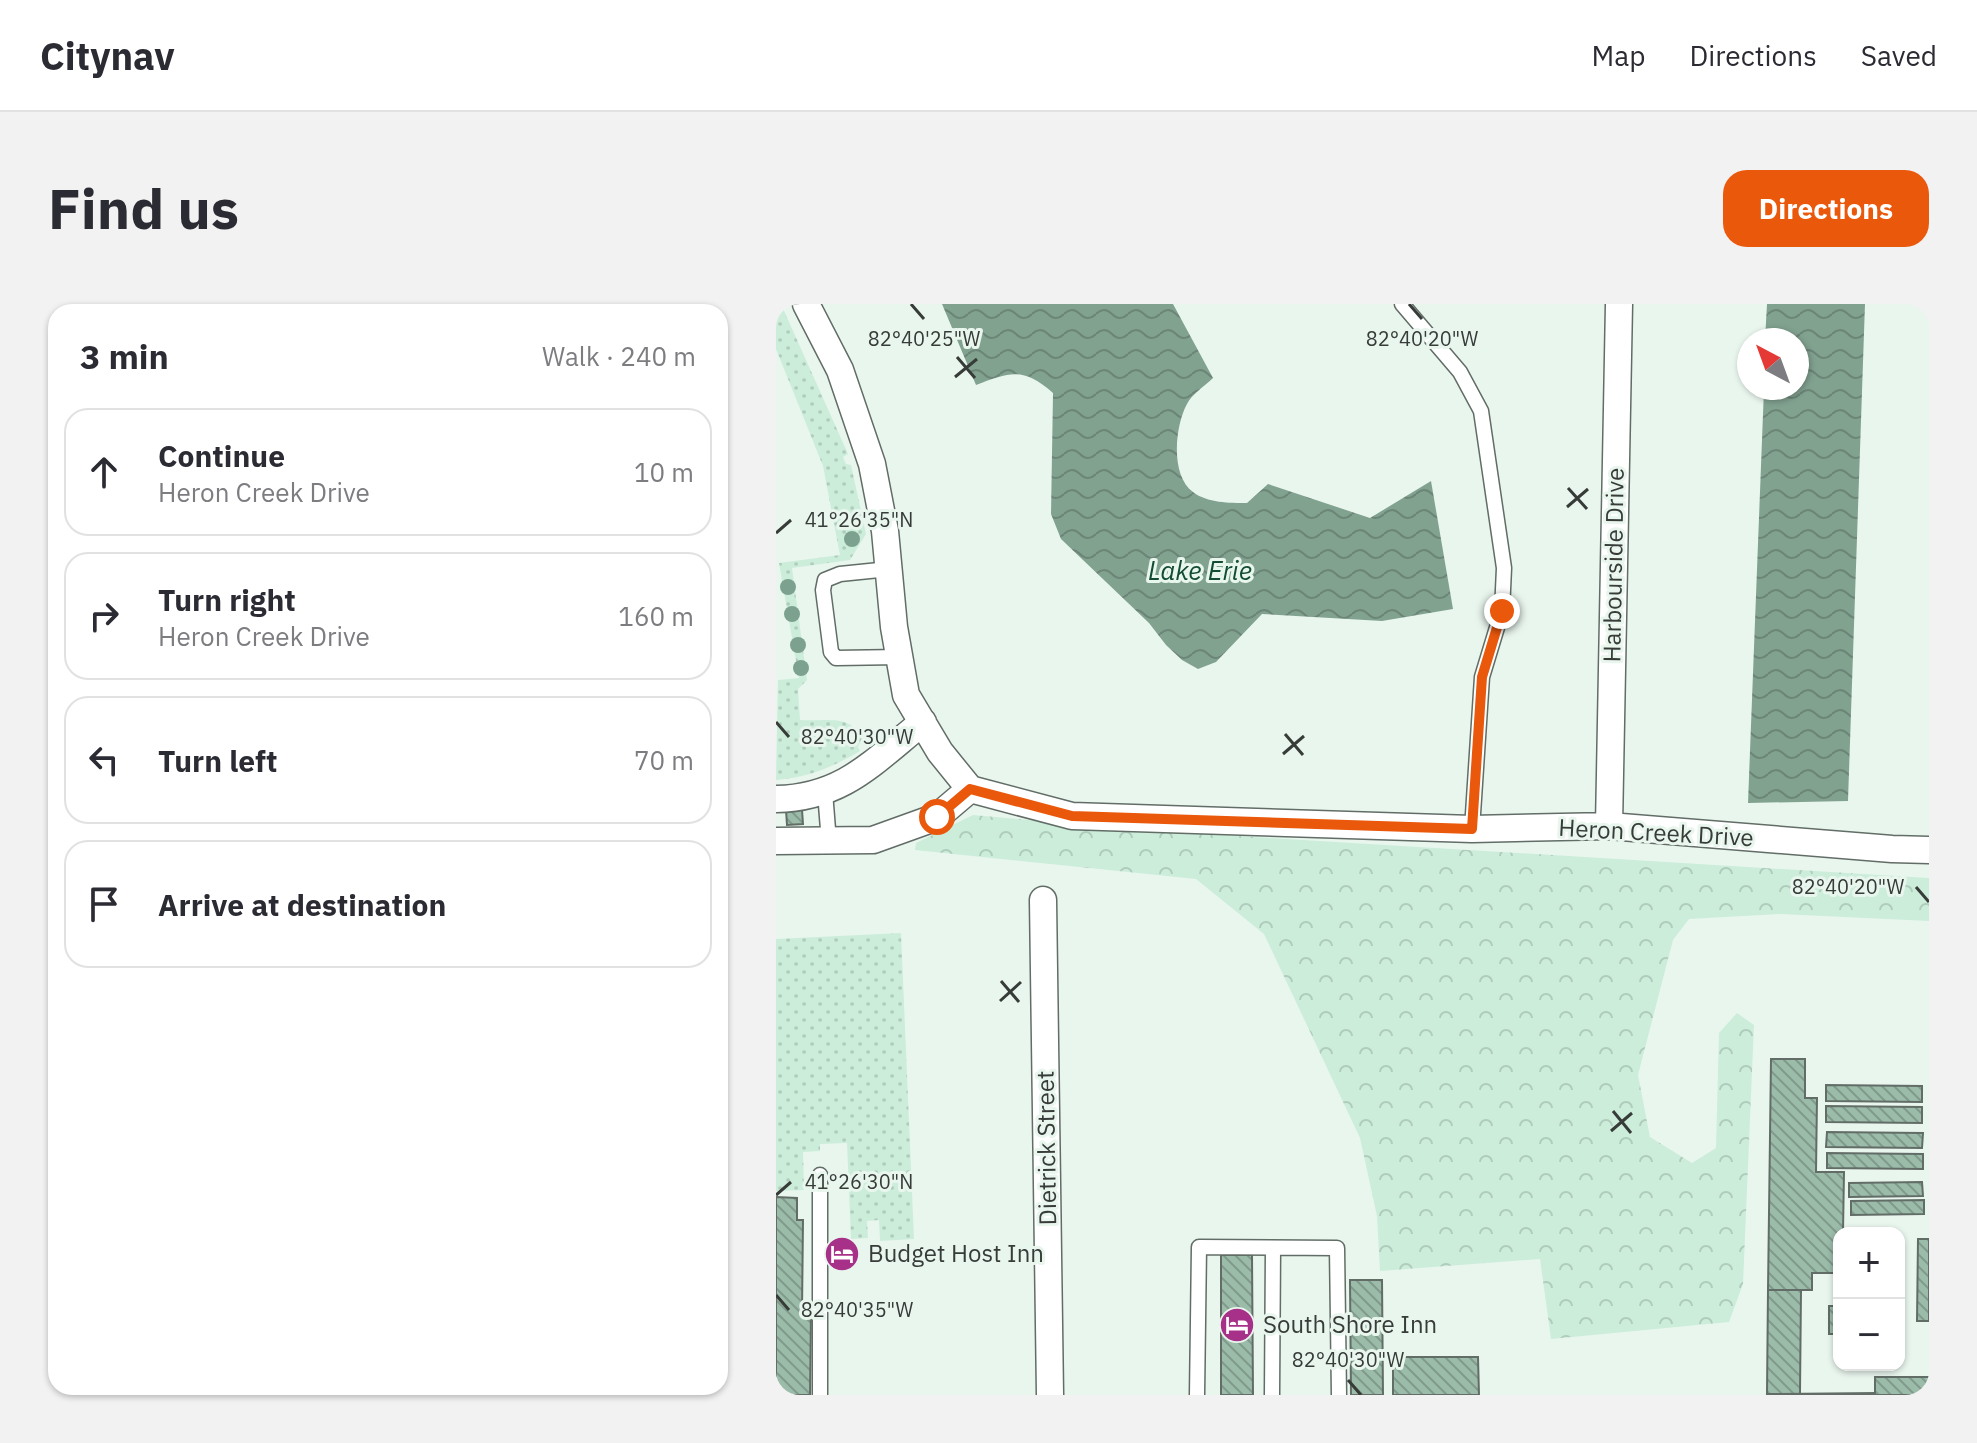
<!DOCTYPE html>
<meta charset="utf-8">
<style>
body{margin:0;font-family:"IBM Plex Sans",sans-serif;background:#f2f2f3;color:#2b2b33}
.controls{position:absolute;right:24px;bottom:24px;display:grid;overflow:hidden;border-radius:16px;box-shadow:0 2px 6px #0004}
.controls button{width:72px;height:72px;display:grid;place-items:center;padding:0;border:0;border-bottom:2px solid #e1e1e2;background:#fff;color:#2b2b33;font:40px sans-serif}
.compass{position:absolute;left:961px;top:24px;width:72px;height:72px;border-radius:50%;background:#fff;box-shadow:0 2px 6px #0004;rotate:319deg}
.stop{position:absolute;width:24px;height:24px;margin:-18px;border:6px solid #ea580c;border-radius:50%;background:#fff}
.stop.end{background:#ea580c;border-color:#fff;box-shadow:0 2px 8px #0008}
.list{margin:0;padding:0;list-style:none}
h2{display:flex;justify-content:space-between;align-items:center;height:104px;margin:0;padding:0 32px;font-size:34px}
h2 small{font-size:26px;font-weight:400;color:#7c7c81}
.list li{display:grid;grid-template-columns:52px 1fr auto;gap:24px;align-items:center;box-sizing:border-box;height:128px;margin:0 16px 16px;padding:0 16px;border:2px solid #e1e1e2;border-radius:24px}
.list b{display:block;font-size:30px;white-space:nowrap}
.list p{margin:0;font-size:26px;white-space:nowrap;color:#7c7c81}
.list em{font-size:26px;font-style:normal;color:#7c7c81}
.icon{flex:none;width:44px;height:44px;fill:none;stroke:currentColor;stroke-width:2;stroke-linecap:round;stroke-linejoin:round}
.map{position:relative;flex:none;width:1153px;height:1091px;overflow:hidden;border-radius:24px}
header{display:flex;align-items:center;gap:48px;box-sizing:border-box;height:112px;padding:0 40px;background:#fff;border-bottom:2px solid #e1e1e2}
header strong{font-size:38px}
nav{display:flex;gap:44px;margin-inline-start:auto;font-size:28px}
.intro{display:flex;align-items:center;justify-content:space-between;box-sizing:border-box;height:192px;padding:0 48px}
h1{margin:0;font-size:56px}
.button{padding:20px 36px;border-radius:24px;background:#ea580c;color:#fff;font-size:28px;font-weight:700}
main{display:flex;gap:48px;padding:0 48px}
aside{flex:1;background:#fff;border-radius:24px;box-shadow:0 2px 6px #0004}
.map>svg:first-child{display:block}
.grass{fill:url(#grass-dots)}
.forest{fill:url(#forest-crowns)}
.water{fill:url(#water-waves)}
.building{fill:url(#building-back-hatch);stroke:#626d67;stroke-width:2}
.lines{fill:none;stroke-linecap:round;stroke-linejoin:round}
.lane-casing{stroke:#616d66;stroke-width:17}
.street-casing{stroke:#616d66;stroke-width:29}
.lane{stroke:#fff;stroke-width:14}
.street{stroke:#fff;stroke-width:26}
.tree{fill:#7da18f}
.route{stroke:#ea580c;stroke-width:10}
.ticks{fill:none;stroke:#373c39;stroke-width:3}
.labels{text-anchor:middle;stroke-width:6;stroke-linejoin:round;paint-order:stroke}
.street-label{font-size:24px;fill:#373c39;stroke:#e9f6ee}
.poi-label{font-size:24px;fill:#373c39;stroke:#e9f6ee;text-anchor:start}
.water-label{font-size:26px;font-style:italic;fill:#124c33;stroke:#e9f6ee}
.ticks-label{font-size:20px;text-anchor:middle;fill:#373c39;stroke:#e9f6ee;stroke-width:6;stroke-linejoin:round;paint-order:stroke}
</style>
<header>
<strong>Citynav</strong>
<nav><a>Map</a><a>Directions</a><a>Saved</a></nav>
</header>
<div class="intro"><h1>Find us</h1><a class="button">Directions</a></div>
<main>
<aside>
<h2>3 min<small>Walk · 240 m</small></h2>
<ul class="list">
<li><svg class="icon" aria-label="ahead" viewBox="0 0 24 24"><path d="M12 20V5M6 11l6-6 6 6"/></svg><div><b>Continue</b><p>Heron Creek Drive</p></div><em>10 m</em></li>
<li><svg class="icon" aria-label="right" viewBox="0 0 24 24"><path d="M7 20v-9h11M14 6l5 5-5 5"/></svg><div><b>Turn right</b><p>Heron Creek Drive</p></div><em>160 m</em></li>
<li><svg class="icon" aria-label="left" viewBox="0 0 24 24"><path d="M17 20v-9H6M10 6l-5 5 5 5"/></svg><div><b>Turn left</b></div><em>70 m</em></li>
<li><svg class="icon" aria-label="arrive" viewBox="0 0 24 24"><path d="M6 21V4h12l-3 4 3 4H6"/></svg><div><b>Arrive at destination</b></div></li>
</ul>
</aside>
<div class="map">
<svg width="1153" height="1091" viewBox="0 0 1153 1091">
<defs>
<pattern id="grass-dots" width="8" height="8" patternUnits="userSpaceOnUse" patternTransform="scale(2)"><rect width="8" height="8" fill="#ccedda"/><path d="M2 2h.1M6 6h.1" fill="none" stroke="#b0ccbc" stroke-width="1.8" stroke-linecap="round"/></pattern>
<pattern id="forest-crowns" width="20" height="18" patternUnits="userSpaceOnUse" patternTransform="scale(2)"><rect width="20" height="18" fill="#ccedda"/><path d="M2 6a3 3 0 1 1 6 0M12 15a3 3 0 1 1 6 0" fill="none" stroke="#b0ccbc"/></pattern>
<pattern id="water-waves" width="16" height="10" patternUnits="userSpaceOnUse" patternTransform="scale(2)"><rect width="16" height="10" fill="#82a290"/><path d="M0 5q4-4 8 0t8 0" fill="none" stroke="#6b8577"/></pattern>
<pattern id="building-back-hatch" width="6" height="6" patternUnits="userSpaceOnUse" patternTransform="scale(2)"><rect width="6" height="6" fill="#9cbcaa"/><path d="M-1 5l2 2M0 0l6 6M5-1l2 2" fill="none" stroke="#809a8b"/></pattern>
</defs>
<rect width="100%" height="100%" fill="#e9f6ee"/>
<path class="grass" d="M0 0H5L72 150 67 153 70 160 75 161 90 230 74 256 16 264 31 376 22 385 24 416C48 418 75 409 86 435L82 443 84 447C55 464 33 473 0 476L2 376 23 374 3 259 64 251 47 162 0 45Z
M125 629 138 935 104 937 103 916 91 917 92 934 75 935 71 839 44 840V847L27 848 28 886 0 887V635Z"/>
<path class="forest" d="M197 511 364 526 1153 574V617L1004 610 913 615 897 636 862 771 874 833 916 859 940 844 943 729 961 709 978 721 967 980 953 1018 775 1035 764 955 604 967 601 912 584 834 488 630 420 575 139 546 140 539Z"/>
<path class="water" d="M166 0H397L437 74C429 82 416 90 411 100 399 122 394 171 417 188 431 199 454 199 471 199L492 180 594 214 655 177 677 305 606 317 486 310 440 358 422 365 406 356 390 341 373 319 285 235 275 210 277 89C247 63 235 68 200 81Z
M991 0H1089L1072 497 972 499 988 84H1021V36H989Z"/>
<path class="building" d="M10 506H26L27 520 11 521Z
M995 755H1029V794H1041L1040 868H1068L1067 929H1063V969H1036V986H992Z
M1050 781 1146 782V798L1050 797Z
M1050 802 1146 803V819L1050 818Z
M1051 828 1147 829 1146 844 1050 843Z
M1051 849 1147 850V865L1051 864Z
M1146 878 1147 892 1073 893V879Z
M0 893 21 894V916H27L26 1008H35L34 1091H0Z
M1148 896V910L1075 911V897Z
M1142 935H1153V1017H1141Z
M445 951H476L477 1091H445Z
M574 976H606L607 1091H575Z
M992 986H1025L1024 1090H991Z
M1053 1002H1063V1030H1053Z
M617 1053H702L703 1091H617Z
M1099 1073H1153V1091H1099Z
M1099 1089V1091H991V1090Z"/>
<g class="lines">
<g class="lane-casing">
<path id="lane" d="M626 0 684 68 705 107 728 264 726 307 706 373 696 525
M113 265 64 270 49 276 47 286 55 348 60 354 124 353
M49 488 53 538
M44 1091V871
M421 1091 423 943 561 944 563 1091
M496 1091 497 944"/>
</g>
<g class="street-casing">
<path id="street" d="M30 0 64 66 96 160 109 227 118 323 130 391 164 448 194 485
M194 485 296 512 696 525 833 522 1116 545 1153 546
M0 495C67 494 98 457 147 418
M833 522 843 0
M0 537 97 536 161 513 194 485
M267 596 274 1091"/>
</g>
<use href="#lane" class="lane"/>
<use href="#street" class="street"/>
</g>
<g class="tree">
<circle cx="76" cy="235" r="8"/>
<circle cx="12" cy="283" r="8"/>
<circle cx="16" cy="310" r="8"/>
<circle cx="22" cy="341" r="8"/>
<circle cx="25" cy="364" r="8"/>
</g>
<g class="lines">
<path class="route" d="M161 513 194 485 296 512 696 525 706 373 726 307"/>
</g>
<path class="ticks" d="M135 0 148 15M633 0 646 15M181 53 199 74M179 73 201 55M792 184 811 205M791 203 812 185M0 229 15 216M0 418 13 433M509 430 527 451M507 450 528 432M1140 583 1153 598M225 677 243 698M224 697 245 678M837 807 855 829M835 827 856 809M0 891 15 878M0 991 13 1006M572 1076 585 1091"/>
<defs>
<g id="hotel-disc" transform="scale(1.8)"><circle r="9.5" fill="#a73188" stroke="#e9f6ee"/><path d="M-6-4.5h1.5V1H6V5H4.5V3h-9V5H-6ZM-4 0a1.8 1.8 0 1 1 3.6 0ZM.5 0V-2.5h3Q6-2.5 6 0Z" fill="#fff"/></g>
</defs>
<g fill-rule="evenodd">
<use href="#hotel-disc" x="66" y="950"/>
<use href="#hotel-disc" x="461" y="1021"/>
</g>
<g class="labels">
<g class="street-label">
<text transform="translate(838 261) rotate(-89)" y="8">Harbourside Drive</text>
<text transform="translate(880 529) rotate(3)" y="8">Heron Creek Drive</text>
<text transform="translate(271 844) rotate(-91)" y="8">Dietrick Street</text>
</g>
<g class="poi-label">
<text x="92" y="958">Budget Host Inn</text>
<text x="487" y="1029">South Shore Inn</text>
</g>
<g class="water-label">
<text x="424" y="276">Lake Erie</text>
</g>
</g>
<g class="ticks-label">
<text x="148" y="42">82°40'25"W</text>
<text x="646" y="42">82°40'20"W</text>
<text x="83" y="223">41°26'35"N</text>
<text x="81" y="440">82°40'30"W</text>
<text x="1072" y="590">82°40'20"W</text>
<text x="83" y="885">41°26'30"N</text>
<text x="81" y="1013">82°40'35"W</text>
<text x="572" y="1063">82°40'30"W</text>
</g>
</svg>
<div class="controls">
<button>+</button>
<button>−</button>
</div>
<svg class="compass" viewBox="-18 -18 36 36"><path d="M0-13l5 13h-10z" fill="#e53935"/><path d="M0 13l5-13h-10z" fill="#7c7c81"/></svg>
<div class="stop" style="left:161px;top:513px"></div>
<div class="stop end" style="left:726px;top:307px"></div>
</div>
</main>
